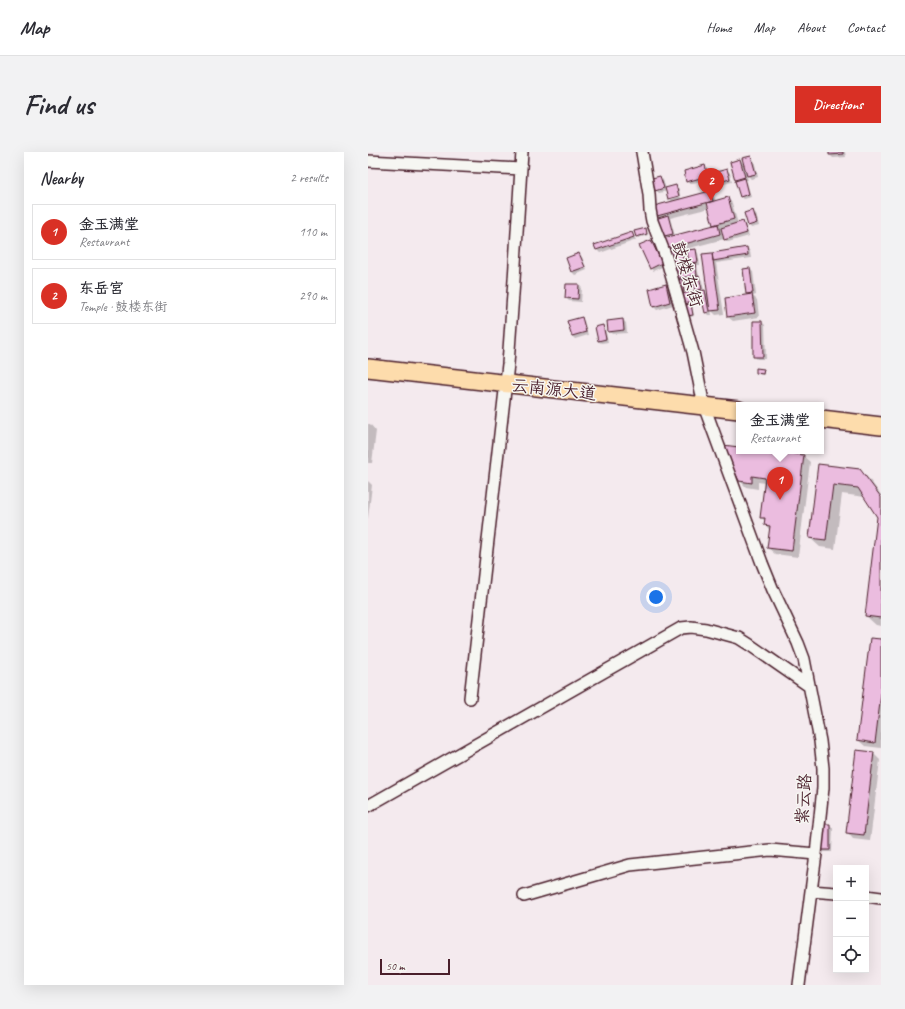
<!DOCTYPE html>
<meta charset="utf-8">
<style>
body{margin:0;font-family:Caveat,"LXGW WenKai TC",sans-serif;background:#f2f2f3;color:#2b2b33}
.controls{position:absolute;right:12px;bottom:12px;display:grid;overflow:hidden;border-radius:0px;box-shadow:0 4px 16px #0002}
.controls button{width:36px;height:36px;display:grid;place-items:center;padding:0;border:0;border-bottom:1px solid #e1e1e2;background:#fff;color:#2b2b33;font:20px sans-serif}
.scale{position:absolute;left:12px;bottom:10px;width:70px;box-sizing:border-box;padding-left:4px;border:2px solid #4a1f2b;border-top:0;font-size:11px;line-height:14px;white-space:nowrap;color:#4a1f2b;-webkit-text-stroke:3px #f6f6f2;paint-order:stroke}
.you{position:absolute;left:288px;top:445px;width:14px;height:14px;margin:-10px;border:3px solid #fff;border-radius:50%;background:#1a73e8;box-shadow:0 0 0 6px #1a73e833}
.badge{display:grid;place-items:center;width:26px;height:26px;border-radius:50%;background:#d93025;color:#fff;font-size:13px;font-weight:700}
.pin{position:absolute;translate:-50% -33px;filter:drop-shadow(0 1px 2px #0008)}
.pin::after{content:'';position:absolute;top:21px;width:14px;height:12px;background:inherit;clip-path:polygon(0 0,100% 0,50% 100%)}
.popup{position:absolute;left:368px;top:250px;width:88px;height:52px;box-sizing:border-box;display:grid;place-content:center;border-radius:0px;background:#fff;filter:drop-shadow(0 1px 3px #0005);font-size:13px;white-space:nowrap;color:#7c7c81}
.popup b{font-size:15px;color:#2b2b33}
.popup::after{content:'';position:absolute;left:50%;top:100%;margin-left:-8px;border:8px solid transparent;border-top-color:#fff}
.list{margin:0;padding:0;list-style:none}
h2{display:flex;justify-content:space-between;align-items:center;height:52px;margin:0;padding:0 16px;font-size:17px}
h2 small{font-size:13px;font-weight:400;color:#7c7c81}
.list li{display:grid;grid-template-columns:26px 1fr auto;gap:12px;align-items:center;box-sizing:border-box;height:56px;margin:0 8px 8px;padding:0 8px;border:1px solid #e1e1e2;border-radius:0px}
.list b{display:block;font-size:15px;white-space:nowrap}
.list p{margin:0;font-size:13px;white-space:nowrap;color:#7c7c81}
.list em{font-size:13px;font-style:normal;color:#7c7c81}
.icon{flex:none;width:22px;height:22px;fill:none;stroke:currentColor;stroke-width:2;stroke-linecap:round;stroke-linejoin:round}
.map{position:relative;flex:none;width:513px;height:833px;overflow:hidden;border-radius:0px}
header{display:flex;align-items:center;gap:24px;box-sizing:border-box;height:56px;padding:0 20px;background:#fff;border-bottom:1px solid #e1e1e2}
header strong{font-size:19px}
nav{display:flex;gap:22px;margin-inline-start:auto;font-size:14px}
.intro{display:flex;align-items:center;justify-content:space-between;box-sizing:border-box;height:96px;padding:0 24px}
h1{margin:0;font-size:28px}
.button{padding:10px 18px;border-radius:0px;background:#d93025;color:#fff;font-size:14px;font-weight:700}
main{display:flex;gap:24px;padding:0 24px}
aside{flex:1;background:#fff;border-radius:0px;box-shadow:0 4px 16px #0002}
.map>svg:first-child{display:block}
.shadow{fill:#0003;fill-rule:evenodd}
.building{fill:#ebbcdf;stroke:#4a1f2b}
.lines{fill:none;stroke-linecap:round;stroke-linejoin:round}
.minor-casing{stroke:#4a1f2b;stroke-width:14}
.primary-casing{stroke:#4a1f2b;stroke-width:20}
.minor{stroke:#f6f6f2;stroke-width:11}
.primary{stroke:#fddcac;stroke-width:17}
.labels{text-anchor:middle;stroke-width:3;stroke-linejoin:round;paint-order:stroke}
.street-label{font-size:17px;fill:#4a1f2b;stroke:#f6f6f2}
</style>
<header>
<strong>Map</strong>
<nav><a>Home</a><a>Map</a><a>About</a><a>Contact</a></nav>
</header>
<div class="intro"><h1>Find us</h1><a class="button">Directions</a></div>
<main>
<aside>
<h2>Nearby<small>2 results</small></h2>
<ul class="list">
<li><span class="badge">1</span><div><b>金玉满堂</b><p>Restaurant</p></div><em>110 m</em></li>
<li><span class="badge">2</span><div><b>东岳宫</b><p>Temple · 鼓楼东街</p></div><em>290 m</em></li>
</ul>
</aside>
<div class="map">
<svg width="513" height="833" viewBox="0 0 513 833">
<rect width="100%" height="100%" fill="#f4eaee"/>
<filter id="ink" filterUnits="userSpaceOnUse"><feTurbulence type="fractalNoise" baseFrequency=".025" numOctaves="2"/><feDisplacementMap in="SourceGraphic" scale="8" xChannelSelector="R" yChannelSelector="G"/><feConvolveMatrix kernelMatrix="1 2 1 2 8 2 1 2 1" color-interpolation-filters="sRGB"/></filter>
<g filter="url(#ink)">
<path class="shadow" d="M462 0H477L478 5 465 6 462 3Z
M383 5 386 8 390 25 383 27 378 22 380 28H377L379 31 383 45 376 47 373 45 370 29 368 27 372 8 377 13Z
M336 14 339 17 341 23 359 18 362 21 364 30 348 34 345 32 343 26 322 32 319 29Z
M292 25 295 28 298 37 308 35 311 37 313 48 342 40 346 45 348 49 360 46 364 51 370 72 375 71 378 74 381 84 360 90 356 87 314 98 316 100 318 113 323 112 320 99 327 98 330 101 332 113H329L331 125 334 128 336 139 341 144 335 103 379 96 382 99 383 106 348 111 356 162 348 163 343 158 344 163H341L338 160 336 150 324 153 326 164 322 165 320 163 315 141 312 142 302 99 300 96 296 88 292 66 289 64 287 55 305 50 301 46 299 39 291 41 288 38ZM342 56 346 74 307 84 302 66ZM325 127 328 140 317 142 315 128ZM331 127H333L335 142 333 143Z
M385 59 388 62 391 74 383 76 381 73Z
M277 77 280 83 270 86 268 80Z
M264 81 266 84 268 88 232 101 229 98Z
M283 89 286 92 296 114 285 119 283 116Z
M211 102 214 105 219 118 207 123 204 120 199 106Z
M382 117 385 120 388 143 385 144 389 148 391 165 365 169 360 165 381 144 379 141Z
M199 133H211L214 136 213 150 201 149 198 146Z
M297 134 300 137 305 153 289 158 286 155Z
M213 166 216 169 220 183 207 187 204 184Z
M255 168 258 171 259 181 244 182 241 179Z
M394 170 397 173 398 207H389L386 204Z
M234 174 237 177 240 190 233 191 230 189Z
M395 218 396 220V223L390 222 389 221Z
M0 272H2L8 279 4 311H0Z
M356 294 371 296V299H397L435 304 442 310 430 405 407 402 400 396 402 378 397 373V369L393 365 397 331 390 330V337L378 335 372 329Z
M451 313 492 318 501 327 513 343V474L508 473 498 464 510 365 497 345 474 342 467 397 452 395 442 386Z
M0 329 4 333 0 367Z
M513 488V596L497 594 490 588Z
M505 601 512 608 502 689 485 687 479 680Z
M462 673 465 676 464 700H456L453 697Z"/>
<path class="building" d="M461 0H475V2L461 3Z
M383 4 388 22 379 24 374 6Z
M372 7 377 25 367 28 362 10Z
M337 13 340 24 318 30 316 19Z
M359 17 362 27 344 32 341 22Z
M292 24 296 36 287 39 284 26Z
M377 26 381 42 372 45 367 29Z
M308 33 311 44 300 47 297 36Z
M342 39 345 49 289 64 286 54Z
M360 45 366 67 345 73 339 51Z
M385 58 389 71 380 74 376 61Z
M300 63 305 82 292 85 287 67Z
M375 69 379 81 356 88 353 76Z
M350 72 352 82 299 97 296 86Z
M278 76 279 82 268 85 266 79Z
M264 80 266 85 228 98 226 93Z
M283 88 294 111 282 117 271 93Z
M379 95 380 103 345 109 344 101Z
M313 96 316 112 304 115 301 98Z
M328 97 330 110 321 111 319 98Z
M211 101 217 115 203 120 198 106Z
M344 101 352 158 342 159 334 102Z
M327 111 329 123 306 127 304 115Z
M382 116 385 141 378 142 375 117Z
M331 124 334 137 327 139 324 125Z
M314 127 316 140 310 141 308 128Z
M198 132H211L210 147 197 146Z
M298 132 302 150 285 155 281 137Z
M330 138 333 148 316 152 314 142Z
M337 138 341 160 337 161 332 139Z
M384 142 387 161 359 165 357 146Z
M323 152 325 163 319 164 317 153Z
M214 165 218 180 204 184 199 169Z
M255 167 256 178 240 180 239 169Z
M385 169H394L395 205H385Z
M235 173 238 187 230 189 227 175Z
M388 216 396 217 395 222 388 221Z
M355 293 371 295V299H405L436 303 424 399 399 396 402 374 396 373 397 366H392L397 326 384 324V331L371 329Z
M450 312 492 317 513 345V466L497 464 509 365 490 336 465 333 458 388 441 386Z
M502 486 513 487V542L507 591 489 588Z
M488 598 506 600 496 683 478 681Z
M453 672H462V698H452Z"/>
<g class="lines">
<g class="minor-casing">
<path id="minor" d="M274 0 281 42 282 58 284 69 298 105 325 200 336 254 394 411 405 438 430 491 436 507 452 589 455 616V636L448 702 443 739 468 741
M0 9 153 17
M102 546 140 212 146 128 154 0
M0 654 313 476 323 475 338 477 371 486 382 493 441 534
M156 744 262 713 402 698 448 702
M498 744 513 746
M431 833 443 739"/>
</g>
<g class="primary-casing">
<path id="primary" d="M0 216 371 258
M453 267 513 274"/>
</g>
<use href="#minor" class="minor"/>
<use href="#primary" class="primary"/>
</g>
</g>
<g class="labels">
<g class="street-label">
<text transform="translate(320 122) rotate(73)" y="6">鼓楼东街</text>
<text transform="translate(186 237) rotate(6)" y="6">云南源大道</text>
<text transform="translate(435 647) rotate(-86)" y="6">紫云路</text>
</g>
</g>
</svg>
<div class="controls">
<button>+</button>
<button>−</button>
<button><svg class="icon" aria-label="locate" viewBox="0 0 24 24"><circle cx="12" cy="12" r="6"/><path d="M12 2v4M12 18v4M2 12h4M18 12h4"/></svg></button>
</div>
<div class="scale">50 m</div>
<div class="you"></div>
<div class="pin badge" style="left:412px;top:348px">1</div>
<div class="popup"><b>金玉满堂</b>Restaurant</div>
<div class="pin badge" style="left:343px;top:49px">2</div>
</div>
</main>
